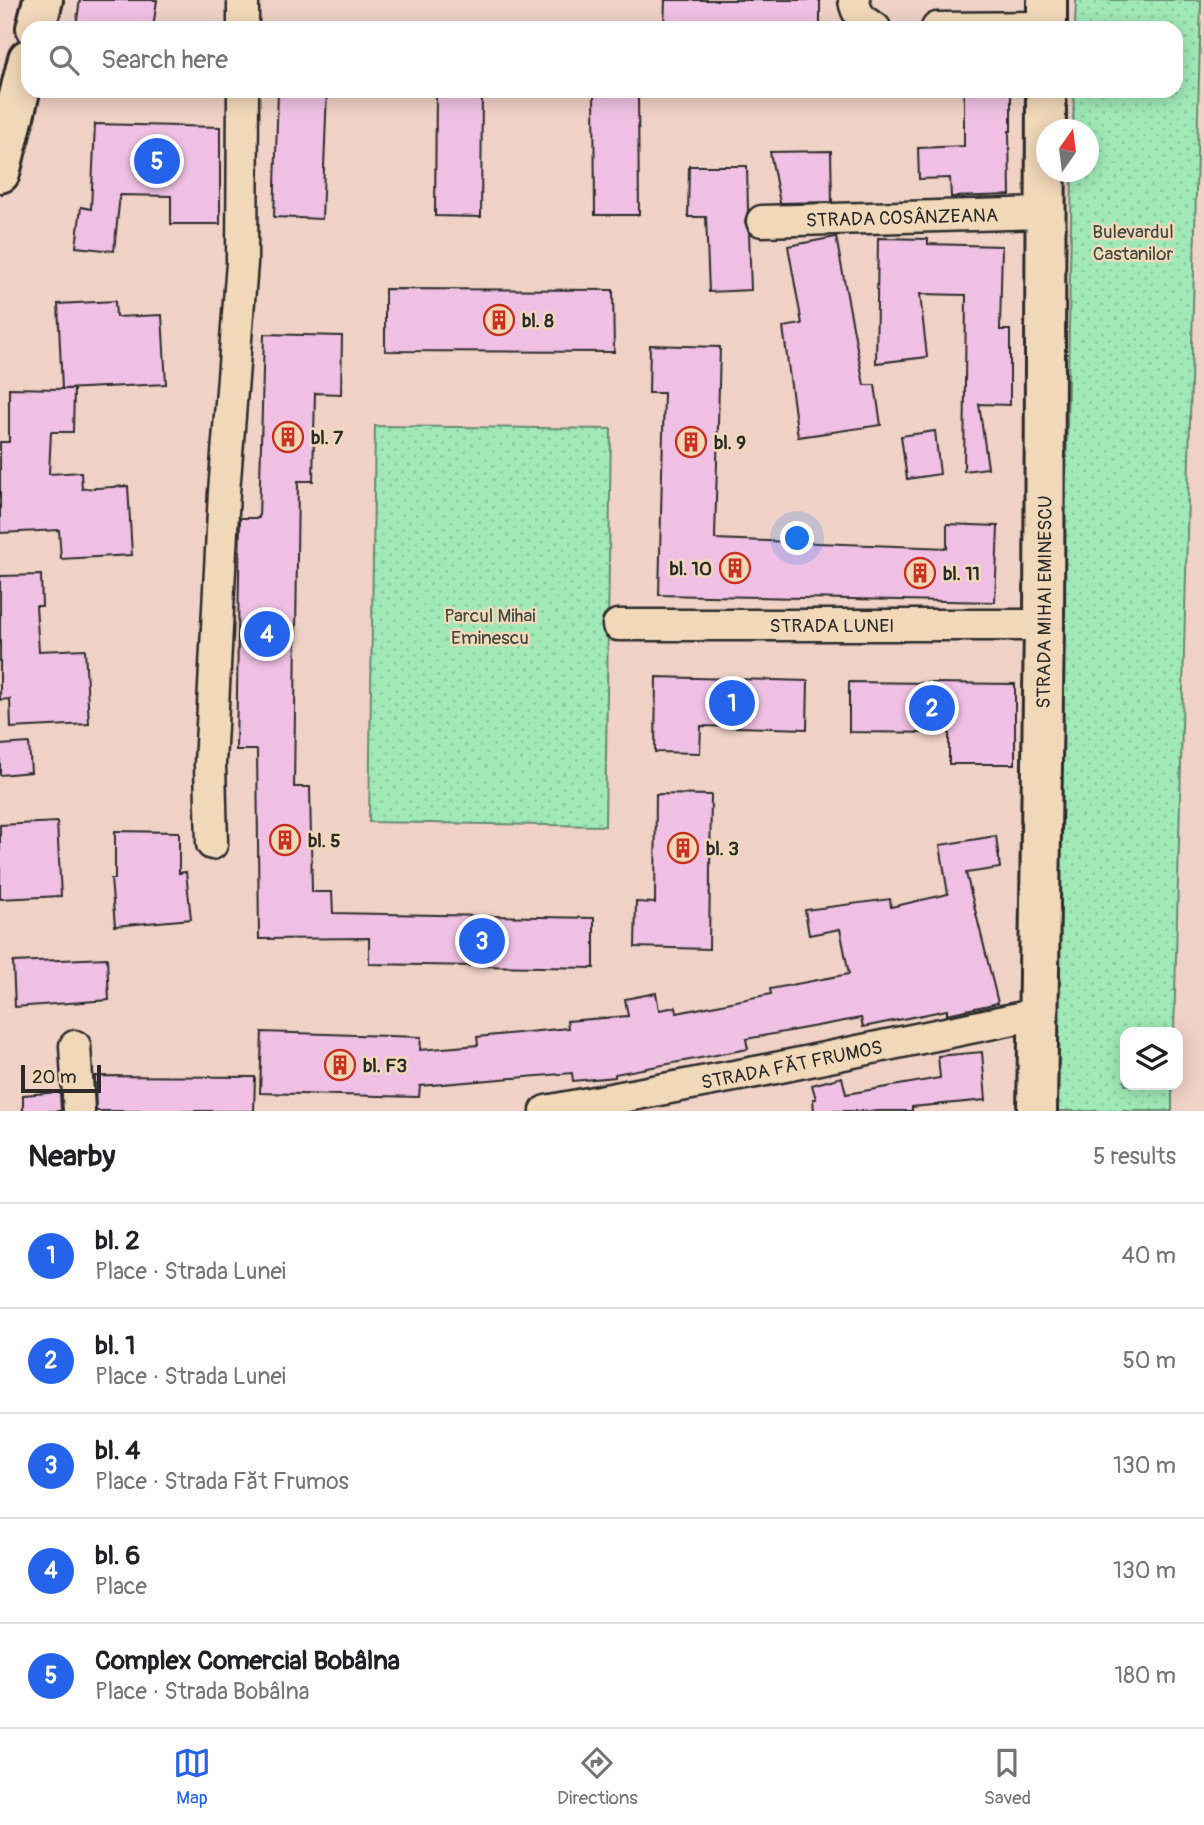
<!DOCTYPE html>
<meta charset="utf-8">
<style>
body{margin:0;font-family:Pangolin,sans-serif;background:#f2f2f2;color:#202124}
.controls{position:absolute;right:21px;bottom:21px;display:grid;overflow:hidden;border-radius:14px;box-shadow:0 4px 18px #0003}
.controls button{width:63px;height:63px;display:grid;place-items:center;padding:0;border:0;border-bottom:2px solid #e0e0e0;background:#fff;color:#202124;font:35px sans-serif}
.compass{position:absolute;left:1036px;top:119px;width:63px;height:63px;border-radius:50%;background:#fff;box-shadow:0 4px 18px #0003;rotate:14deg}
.scale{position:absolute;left:21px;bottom:18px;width:80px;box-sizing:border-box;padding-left:7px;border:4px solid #2b2b2b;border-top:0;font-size:19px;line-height:24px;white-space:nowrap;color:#2b2b2b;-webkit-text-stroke:5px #f1d8b9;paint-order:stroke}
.you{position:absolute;left:798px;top:539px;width:24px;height:24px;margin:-18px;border:5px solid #fff;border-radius:50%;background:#1a73e8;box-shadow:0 0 0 10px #1a73e833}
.badge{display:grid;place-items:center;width:46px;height:46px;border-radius:50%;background:#2563eb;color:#fff;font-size:23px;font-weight:700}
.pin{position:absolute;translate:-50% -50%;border:4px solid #fff;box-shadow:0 2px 7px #0006}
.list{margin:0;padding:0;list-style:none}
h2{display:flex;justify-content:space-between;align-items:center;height:91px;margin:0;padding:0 28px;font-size:30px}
h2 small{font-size:23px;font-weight:400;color:#757577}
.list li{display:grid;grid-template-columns:46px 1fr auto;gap:21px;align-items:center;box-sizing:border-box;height:105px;padding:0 28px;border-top:2px solid #e0e0e0}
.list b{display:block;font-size:26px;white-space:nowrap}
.list p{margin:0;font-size:23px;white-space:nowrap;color:#757577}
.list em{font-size:23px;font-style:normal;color:#757577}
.icon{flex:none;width:38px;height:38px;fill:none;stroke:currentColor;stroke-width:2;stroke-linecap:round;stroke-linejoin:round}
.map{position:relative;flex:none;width:1204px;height:1111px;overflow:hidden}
.search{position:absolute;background:#fff;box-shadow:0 4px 18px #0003;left:21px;right:21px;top:21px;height:77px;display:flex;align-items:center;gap:18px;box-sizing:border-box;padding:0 24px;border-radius:21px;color:#757577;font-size:26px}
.sheet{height:616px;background:#fff}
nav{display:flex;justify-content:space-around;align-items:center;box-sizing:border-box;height:98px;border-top:2px solid #e0e0e0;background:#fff;font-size:19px;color:#757577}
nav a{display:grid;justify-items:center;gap:4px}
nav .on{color:#2563eb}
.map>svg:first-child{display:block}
.green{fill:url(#green-dots);stroke:#668a71;stroke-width:2}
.building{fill:#efc0e3;stroke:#2b2b2b;stroke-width:2}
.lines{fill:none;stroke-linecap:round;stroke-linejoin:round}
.street-casing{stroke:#2b2b2b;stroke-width:35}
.secondary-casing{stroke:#2b2b2b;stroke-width:44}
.street{stroke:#f1d8b9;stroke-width:30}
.secondary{stroke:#f1d8b9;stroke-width:38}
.labels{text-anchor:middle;stroke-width:5;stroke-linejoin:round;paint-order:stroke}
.street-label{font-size:19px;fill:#2b2b2b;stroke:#f1d8b9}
.park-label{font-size:19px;fill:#3d4840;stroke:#f1d8b9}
.poi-label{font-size:19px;font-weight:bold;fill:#2b2b2b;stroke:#f1d8b9;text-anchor:start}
</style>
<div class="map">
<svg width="1204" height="1111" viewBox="0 0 1204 1111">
<defs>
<pattern id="green-dots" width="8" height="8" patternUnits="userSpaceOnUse" patternTransform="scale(1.75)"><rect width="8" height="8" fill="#a0e9b7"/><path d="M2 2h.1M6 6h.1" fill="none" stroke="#8ac89e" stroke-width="1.8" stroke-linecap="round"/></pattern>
</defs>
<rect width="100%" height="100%" fill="#f0d1c6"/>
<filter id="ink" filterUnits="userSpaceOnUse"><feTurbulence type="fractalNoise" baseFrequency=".0143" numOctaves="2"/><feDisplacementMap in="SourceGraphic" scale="14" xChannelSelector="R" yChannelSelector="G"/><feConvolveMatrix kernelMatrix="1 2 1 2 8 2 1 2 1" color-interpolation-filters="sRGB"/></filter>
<g filter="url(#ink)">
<path class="green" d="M1076 0H1201L1174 1032H1125V1085H1172V1111H1058L1060 797 1072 172H1088V130L1073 129 1074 91H1176V28H1075Z
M375 426 611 429 605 826 369 822Z"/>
<path class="building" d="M80 0H157L153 28H90L76 26Z
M665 0H820V28H664Z
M278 91H327L322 219 274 217Z
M436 91H482L481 217 435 216Z
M594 91H638L639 215H595Z
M964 91H1011V131H1009L1010 195 951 197 950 178 919 179 918 148 964 146Z
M95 124 220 127V224H171V196L120 195 114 251 76 247 81 207 91 209Z
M831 151 832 202 780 203 770 152Z
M689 166H747L748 211 745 222 749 232 751 290 709 292 706 217H688Z
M836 237 864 385H875L881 425 798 437 783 327 802 324 788 246Z
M878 238 928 239V244L1002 246 1000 330H1010V405L979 404 988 468 964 471 966 295 920 294 927 357 876 363Z
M385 289 613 290 614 352 385 351Z
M115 301 116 317 162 315 166 384 63 389H74L73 432H51L49 474 81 472 82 489 128 486 132 555 61 559 59 530 0 533V442H9V388L62 389 58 304Z
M264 334 342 336 341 394 315 393 313 481H298L294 787H310L312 892H332L333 913 594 918V968L369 964V938L259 939 257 750H236L240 518H259Z
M650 345 720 347 715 539 947 548V524L998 526 995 602 659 595 664 393H649Z
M935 431 940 474 907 479 901 436Z
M41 575 42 606H36L39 651 85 649 89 724 11 728 10 699 0 700V576Z
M656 677 808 681 807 729 701 726 700 753 655 752Z
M849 682 1015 684V764H949V733L849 732Z
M29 743 31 772 0 775V745Z
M656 794 711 795 709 949 635 947 636 902 655 903Z
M57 822 61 896 0 899V825Z
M115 831 179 832V873L186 872 191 919 115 926 111 879H115Z
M996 836 1000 868 966 873 998 1003 947 1014V1010L863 1027 861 1018 746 1039 748 1049 615 1074V1077L573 1081 572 1073 420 1086 419 1097 260 1093 262 1032 421 1037 420 1050 478 1045 477 1037 568 1028 567 1021 628 1016 625 999 656 993 659 1010 676 1007 677 1013 771 994 770 989 849 974 840 929 809 935 805 910 890 899 891 907 948 894 940 845Z
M107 958 109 1000 15 1007 13 962Z
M982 1052 986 1100 912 1107V1111H814L813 1099H816L812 1085 842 1077 846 1094 940 1078 938 1056Z
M95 1076 255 1077 254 1111H96Z
M60 1092 61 1111H23V1095Z"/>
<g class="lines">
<g class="street-casing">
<g id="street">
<path d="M854 0C856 14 862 22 875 28"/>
<path d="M243 28V0"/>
<path d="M937 28 1047 27"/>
<path id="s1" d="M762 221 1043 213"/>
<path id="s2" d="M618 625H1044"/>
<path d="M212 844 210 764 224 492 242 263 243 91"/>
<path d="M75 1046 79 1111"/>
<path id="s3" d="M546 1111 761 1071 1038 1014"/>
</g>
</g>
<g class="secondary-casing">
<g id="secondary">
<path d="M36 28 43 0"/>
<path d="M1047 28V0"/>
<path d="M0 173 28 59"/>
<path id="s4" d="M1037 1111 1044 625 1046 91"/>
</g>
</g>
<use href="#street" class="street"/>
<use href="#secondary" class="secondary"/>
</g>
</g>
<defs>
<g id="building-ring" transform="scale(1.575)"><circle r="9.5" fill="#f1d8b9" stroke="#c8321e" stroke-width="1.5"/><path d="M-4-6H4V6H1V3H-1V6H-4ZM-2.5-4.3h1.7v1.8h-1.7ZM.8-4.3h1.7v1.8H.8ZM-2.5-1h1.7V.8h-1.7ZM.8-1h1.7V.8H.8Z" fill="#c8321e"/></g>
</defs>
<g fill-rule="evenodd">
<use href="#building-ring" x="499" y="320"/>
<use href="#building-ring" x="288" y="437"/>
<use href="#building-ring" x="691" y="442"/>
<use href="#building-ring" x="735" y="568"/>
<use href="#building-ring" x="920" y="573"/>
<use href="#building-ring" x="285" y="840"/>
<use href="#building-ring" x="683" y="848"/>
<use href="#building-ring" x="340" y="1065"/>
</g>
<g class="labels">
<g class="street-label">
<text dy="7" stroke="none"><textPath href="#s1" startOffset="140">STRADA COSÂNZEANA</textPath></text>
<text dy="7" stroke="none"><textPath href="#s4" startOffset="509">STRADA MIHAI EMINESCU</textPath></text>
<text dy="7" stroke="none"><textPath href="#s2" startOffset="214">STRADA LUNEI</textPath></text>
<text dy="7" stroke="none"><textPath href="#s3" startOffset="250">STRADA FĂT FRUMOS</textPath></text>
</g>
<g class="park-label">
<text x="1133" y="238">Bulevardul<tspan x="1133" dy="22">Castanilor</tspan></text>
<text x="490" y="622">Parcul Mihai<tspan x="490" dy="22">Eminescu</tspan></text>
</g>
<g class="poi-label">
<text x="522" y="327">bl. 8</text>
<text x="311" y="444">bl. 7</text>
<text x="714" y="449">bl. 9</text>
<text x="712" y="575" text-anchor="end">bl. 10</text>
<text x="943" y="580">bl. 11</text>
<text x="308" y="847">bl. 5</text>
<text x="706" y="855">bl. 3</text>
<text x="363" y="1072">bl. F3</text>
</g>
</g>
</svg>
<div class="controls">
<button><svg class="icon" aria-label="layers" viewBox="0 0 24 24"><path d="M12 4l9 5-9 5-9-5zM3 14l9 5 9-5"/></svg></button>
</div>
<svg class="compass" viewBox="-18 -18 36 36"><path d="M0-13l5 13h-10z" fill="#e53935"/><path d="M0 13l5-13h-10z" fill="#757577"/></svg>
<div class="scale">20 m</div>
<div class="you"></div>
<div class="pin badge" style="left:732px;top:703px">1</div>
<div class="pin badge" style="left:932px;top:708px">2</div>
<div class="pin badge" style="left:482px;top:941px">3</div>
<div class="pin badge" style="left:267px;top:634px">4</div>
<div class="pin badge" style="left:157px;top:161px">5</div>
<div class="search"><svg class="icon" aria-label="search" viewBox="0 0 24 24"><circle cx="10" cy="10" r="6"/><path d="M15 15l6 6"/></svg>Search here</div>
</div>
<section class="sheet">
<h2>Nearby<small>5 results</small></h2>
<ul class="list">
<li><span class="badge">1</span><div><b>bl. 2</b><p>Place · Strada Lunei</p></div><em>40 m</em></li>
<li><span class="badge">2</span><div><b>bl. 1</b><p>Place · Strada Lunei</p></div><em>50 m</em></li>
<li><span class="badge">3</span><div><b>bl. 4</b><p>Place · Strada Făt Frumos</p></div><em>130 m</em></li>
<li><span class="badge">4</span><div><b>bl. 6</b><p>Place</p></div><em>130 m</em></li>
<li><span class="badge">5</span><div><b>Complex Comercial Bobâlna</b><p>Place · Strada Bobâlna</p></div><em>180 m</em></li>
</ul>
</section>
<nav>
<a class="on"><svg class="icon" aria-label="map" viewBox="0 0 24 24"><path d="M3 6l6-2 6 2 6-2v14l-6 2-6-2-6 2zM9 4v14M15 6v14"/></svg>Map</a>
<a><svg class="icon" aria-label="directions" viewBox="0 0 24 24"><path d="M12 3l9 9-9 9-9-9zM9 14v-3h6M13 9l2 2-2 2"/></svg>Directions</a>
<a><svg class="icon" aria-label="saved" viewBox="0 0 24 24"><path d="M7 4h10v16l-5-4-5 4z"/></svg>Saved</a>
</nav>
